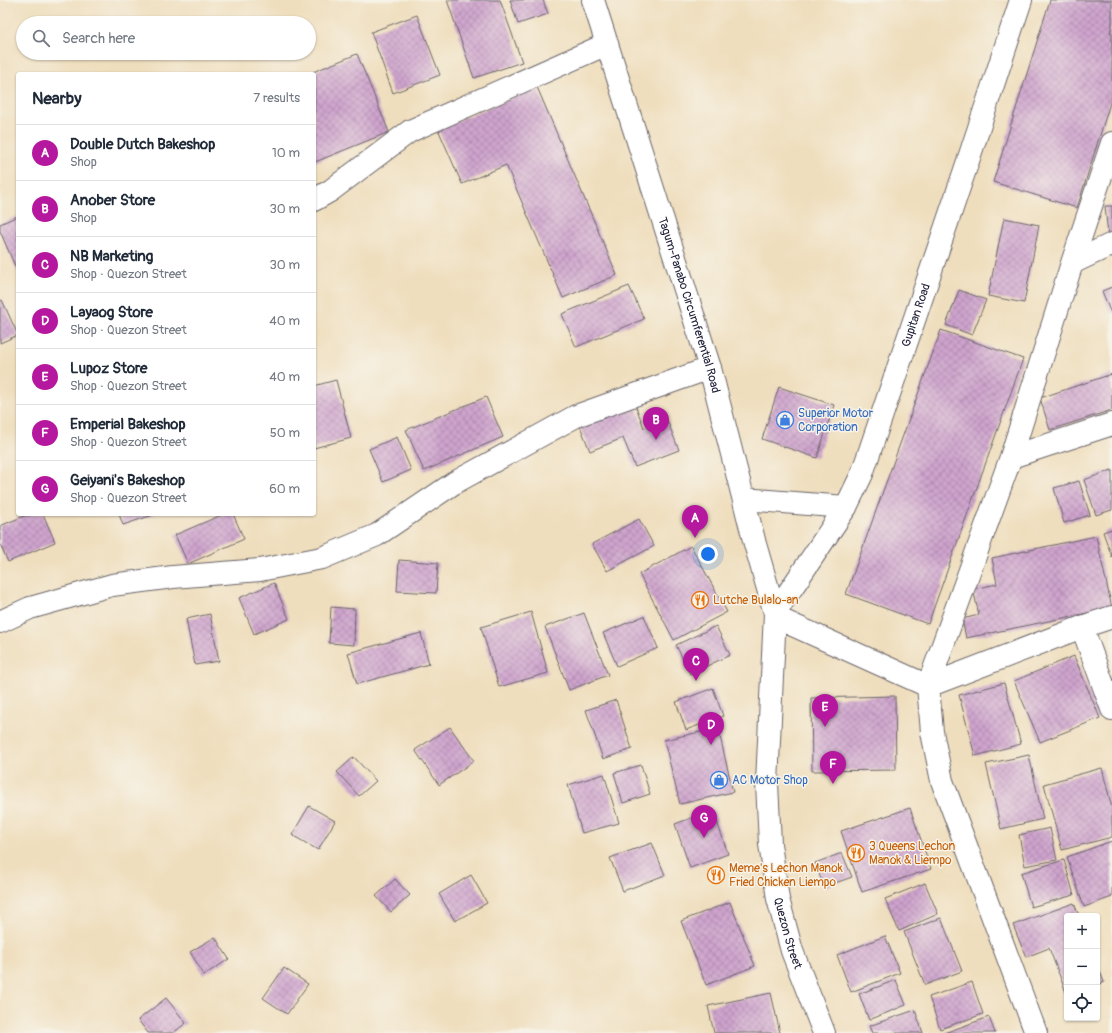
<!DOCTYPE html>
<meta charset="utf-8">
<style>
body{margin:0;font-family:Pangolin,sans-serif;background:#f6f6f7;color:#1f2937}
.controls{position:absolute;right:12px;bottom:12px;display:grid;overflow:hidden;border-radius:4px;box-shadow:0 1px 3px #0004}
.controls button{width:36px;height:36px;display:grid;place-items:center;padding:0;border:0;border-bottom:1px solid #e0e1e3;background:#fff;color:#1f2937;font:20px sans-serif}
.you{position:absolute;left:708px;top:554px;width:14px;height:14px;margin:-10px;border:3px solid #fff;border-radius:50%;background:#1a73e8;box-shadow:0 0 0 6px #1a73e833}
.badge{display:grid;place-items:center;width:26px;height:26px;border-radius:50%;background:#b5179e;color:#fff;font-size:13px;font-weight:700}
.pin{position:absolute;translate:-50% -33px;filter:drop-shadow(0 1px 2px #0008)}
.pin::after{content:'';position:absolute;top:21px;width:14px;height:12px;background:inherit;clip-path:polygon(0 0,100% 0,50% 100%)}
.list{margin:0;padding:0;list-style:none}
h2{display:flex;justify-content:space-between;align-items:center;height:52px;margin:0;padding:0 16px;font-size:17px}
h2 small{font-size:13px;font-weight:400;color:#747a83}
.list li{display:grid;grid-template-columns:26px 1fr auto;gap:12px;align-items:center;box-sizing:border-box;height:56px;padding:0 16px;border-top:1px solid #e0e1e3}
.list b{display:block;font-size:15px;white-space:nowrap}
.list p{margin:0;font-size:13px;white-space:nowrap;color:#747a83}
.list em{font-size:13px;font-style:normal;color:#747a83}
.icon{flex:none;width:22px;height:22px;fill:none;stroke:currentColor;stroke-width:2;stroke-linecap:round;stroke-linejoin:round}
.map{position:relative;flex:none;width:1112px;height:1033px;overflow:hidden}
.search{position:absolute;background:#fff;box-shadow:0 1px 3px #0004;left:16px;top:16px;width:300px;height:44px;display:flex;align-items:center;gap:10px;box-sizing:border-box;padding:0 14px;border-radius:22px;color:#747a83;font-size:15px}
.panel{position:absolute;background:#fff;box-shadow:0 1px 3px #0004;left:16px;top:72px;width:300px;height:444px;border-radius:4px}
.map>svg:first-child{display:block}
.building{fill:url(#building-cross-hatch)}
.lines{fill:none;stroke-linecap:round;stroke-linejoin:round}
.street-casing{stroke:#6a6468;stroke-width:24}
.secondary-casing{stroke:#6a6468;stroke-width:24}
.highway-casing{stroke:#6a6468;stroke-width:24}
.street{stroke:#fff;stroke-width:22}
.secondary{stroke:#fff;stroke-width:22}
.highway{stroke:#fff;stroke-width:22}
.labels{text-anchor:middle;stroke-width:3;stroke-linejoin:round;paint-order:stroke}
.street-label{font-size:12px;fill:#22223b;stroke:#f7f3e8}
.shop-label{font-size:12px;fill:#366cbe;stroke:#f7f3e8;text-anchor:start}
.food-label{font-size:12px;fill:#c56008;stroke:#f7f3e8;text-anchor:start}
</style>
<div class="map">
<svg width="1112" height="1033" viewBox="0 0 1112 1033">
<defs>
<pattern id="building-cross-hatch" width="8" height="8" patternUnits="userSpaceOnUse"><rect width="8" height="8" fill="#cfa4ce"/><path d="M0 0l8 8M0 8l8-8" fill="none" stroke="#a885a8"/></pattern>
</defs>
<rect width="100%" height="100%" fill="#f7f3e8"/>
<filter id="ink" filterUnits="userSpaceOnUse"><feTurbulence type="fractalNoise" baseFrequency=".025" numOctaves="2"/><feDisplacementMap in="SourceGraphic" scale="8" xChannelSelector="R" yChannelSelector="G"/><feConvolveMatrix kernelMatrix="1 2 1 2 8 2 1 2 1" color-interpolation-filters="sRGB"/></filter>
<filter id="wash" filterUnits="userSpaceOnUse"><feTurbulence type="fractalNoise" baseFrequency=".012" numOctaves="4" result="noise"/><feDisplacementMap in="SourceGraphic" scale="16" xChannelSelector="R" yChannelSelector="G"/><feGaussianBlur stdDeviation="0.9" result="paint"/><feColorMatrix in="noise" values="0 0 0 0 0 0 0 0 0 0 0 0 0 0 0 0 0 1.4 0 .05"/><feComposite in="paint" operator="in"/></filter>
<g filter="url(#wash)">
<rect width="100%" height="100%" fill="#efdebd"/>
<g id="blocks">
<path class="building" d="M447 0H500L522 62 474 78Z
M510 0H543L548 14 518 24Z
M1050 0H1112V25L1110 32 1112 33V97L1077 208 993 182Z
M417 15 440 75 393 93 371 32Z
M357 54 389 132 315 162 314 159V74H308Z
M537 87 617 275 563 298 506 165 462 184 438 129Z
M1105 206H1112V235H1108Z
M18 216V273L0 231V224Z
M1004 218 1039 225 1024 303 988 296Z
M629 286 644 319 576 347 562 314Z
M1112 287V316L1102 291Z
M959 290 986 300 972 335 946 325Z
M2 300 18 335 0 343V301Z
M941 330 1023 359 928 624 846 594Z
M1112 374V410L1050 430 1040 398Z
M336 380 351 438 314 448V386Z
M779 387 834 405 817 458 762 439Z
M486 397 503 437 424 471 406 430Z
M633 399 644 428 667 420 679 450 635 467 623 438 590 451 578 421Z
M397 437 411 470 383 482 369 449Z
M1112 470V510L1096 515 1084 480Z
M1079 481 1090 515 1064 523 1054 488Z
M29 514H43L55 542 8 562 0 544V526Z
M119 514H156L123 525Z
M224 514H233L244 539 188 564 175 535Z
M639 519 654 546 607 571 592 544Z
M1112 529V557L1103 532Z
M1096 536 1112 608 966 638 962 619 979 615 973 589 997 584 992 558Z
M691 546 727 612 674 640 639 574Z
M399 560 438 563 436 593 397 591Z
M274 583 289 619 254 634 239 598Z
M331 607 355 609 354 645 329 643Z
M531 612 548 673 499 687 481 627Z
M584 613 608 675 569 690 545 627Z
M210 614 219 661 195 665 186 619Z
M644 616 658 648 617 666 603 633Z
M716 626 730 655 690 674 676 645Z
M421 633 429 664 357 684 348 653Z
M1074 656 1100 718 1040 742 1014 681Z
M1004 683 1021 744 975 756 959 695Z
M713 688 723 716 686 730 676 702Z
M895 696 896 770 812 771 811 698Z
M616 700 632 749 603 759 586 710Z
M450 727 474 761 439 785 415 750Z
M718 728 733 792 680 804 664 740Z
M1029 755 1043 819 1001 829 986 764Z
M354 757 376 781 359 796 337 772Z
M641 765 650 794 623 803 614 773Z
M1102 768 1112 808V837L1062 850 1044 784Z
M604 774 619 823 582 833 568 785Z
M309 806 335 821 318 850 292 835Z
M910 808 931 869 862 892 841 831Z
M713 810 728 854 690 868 675 824Z
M1050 828 1057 860 1025 866 1019 835Z
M1112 841V897L1084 907 1067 857Z
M652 843 665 875 623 891 610 858Z
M842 853 852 877 824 887 815 863Z
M1064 860 1074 895 1031 907 1021 873Z
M471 875 487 903 455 921 439 894Z
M395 879 410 895 391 912 376 896Z
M925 883 938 914 899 931 885 899Z
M730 902 755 966 706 985 681 921Z
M1074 903 1079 916H1067V995L1049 948 1026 957 1013 925Z
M941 918 962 971 925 985 904 932Z
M885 936 900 973 851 992 837 955Z
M215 937 229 959 204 975 190 952Z
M1097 964 1104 982 1097 985Z
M284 968 308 984 287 1014 263 998Z
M896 980 906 1005 869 1020 859 994Z
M972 982 983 1014 940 1029 929 997Z
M771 993 780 1033H714L708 1006Z
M166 998 186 1023 173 1033H148L138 1020Z
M915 1010 923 1033H872L869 1026Z
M989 1017 995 1033H944Z"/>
</g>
</g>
<g filter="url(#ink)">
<use href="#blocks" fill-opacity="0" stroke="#6a6468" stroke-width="1"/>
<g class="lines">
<g class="street-casing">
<path id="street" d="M314 200 330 191 410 131 607 44
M1072 263 1112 244
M1011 457 1112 424
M775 617 928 686 1082 627 1112 617
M0 622 30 608 112 585 173 577 260 570 322 558 377 535 454 483 576 416 710 368
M1082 627 1112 709
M1036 1033 942 781 932 732 928 686 1011 457 1072 263 1112 143"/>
</g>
<g class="secondary-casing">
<g id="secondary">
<path d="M744 499 846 507"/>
<path id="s1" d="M775 613 846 507 862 474 967 164 1021 0"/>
</g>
</g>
<g class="highway-casing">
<g id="highway">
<path id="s2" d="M593 0 710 368 755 544 775 613 767 783 770 844 778 899 792 951 824 1033"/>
</g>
</g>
<use href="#street" class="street"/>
<use href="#secondary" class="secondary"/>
<use href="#highway" class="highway"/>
</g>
</g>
<defs>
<g id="shop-ring" transform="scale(0.9)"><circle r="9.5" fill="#f7f3e8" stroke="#3f7fe0" stroke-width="1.5"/><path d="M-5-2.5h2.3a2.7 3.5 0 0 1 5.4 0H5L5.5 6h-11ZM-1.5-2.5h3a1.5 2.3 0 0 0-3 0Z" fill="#3f7fe0"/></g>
<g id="restaurant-ring" transform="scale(0.9)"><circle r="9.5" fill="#f7f3e8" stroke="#e8710a" stroke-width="1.5"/><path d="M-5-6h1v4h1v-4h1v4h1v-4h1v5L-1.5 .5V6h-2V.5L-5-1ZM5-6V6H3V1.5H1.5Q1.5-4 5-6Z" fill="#e8710a"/></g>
</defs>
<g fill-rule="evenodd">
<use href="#shop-ring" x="785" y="420"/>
<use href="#restaurant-ring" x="700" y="600"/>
<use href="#shop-ring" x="719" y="780"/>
<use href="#restaurant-ring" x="856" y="853"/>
<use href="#restaurant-ring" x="716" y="875"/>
</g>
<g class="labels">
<g class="street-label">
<text dy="4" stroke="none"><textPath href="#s2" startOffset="320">Tagum-Panabo Circumferential Road</textPath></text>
<text dy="4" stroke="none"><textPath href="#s1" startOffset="332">Gupitan Road</textPath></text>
<text dy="4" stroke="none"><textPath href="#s2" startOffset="962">Quezon Street</textPath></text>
</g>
<g class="shop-label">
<text x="798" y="417">Superior Motor<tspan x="798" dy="14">Corporation</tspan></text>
<text x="732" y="784">AC Motor Shop</text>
</g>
<g class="food-label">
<text x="713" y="604">Lutche Bulalo-an</text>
<text x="869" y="850">3 Queens Lechon<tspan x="869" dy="14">Manok &amp; Liempo</tspan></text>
<text x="729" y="872">Meme's Lechon Manok<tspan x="729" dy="14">Fried Chicken Liempo</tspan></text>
</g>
</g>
</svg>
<div class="controls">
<button>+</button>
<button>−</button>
<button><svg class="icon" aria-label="locate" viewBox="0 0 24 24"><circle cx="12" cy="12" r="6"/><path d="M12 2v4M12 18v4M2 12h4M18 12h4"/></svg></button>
</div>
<div class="you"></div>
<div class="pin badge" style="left:695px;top:538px">A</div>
<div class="pin badge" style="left:656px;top:440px">B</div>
<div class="pin badge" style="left:696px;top:681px">C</div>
<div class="pin badge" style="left:711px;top:745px">D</div>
<div class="pin badge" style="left:825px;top:727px">E</div>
<div class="pin badge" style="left:833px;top:784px">F</div>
<div class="pin badge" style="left:704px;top:838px">G</div>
<div class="search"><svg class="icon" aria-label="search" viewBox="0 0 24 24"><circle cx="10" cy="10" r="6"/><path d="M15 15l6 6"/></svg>Search here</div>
<section class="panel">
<h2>Nearby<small>7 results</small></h2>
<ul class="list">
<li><span class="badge">A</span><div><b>Double Dutch Bakeshop</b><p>Shop</p></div><em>10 m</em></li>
<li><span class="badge">B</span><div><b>Anober Store</b><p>Shop</p></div><em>30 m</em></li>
<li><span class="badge">C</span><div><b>NB Marketing</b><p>Shop · Quezon Street</p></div><em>30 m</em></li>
<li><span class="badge">D</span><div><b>Layaog Store</b><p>Shop · Quezon Street</p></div><em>40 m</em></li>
<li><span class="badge">E</span><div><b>Lupoz Store</b><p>Shop · Quezon Street</p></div><em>40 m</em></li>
<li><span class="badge">F</span><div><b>Emperial Bakeshop</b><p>Shop · Quezon Street</p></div><em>50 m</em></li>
<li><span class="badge">G</span><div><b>Geiyani's Bakeshop</b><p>Shop · Quezon Street</p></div><em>60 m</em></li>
</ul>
</section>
</div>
